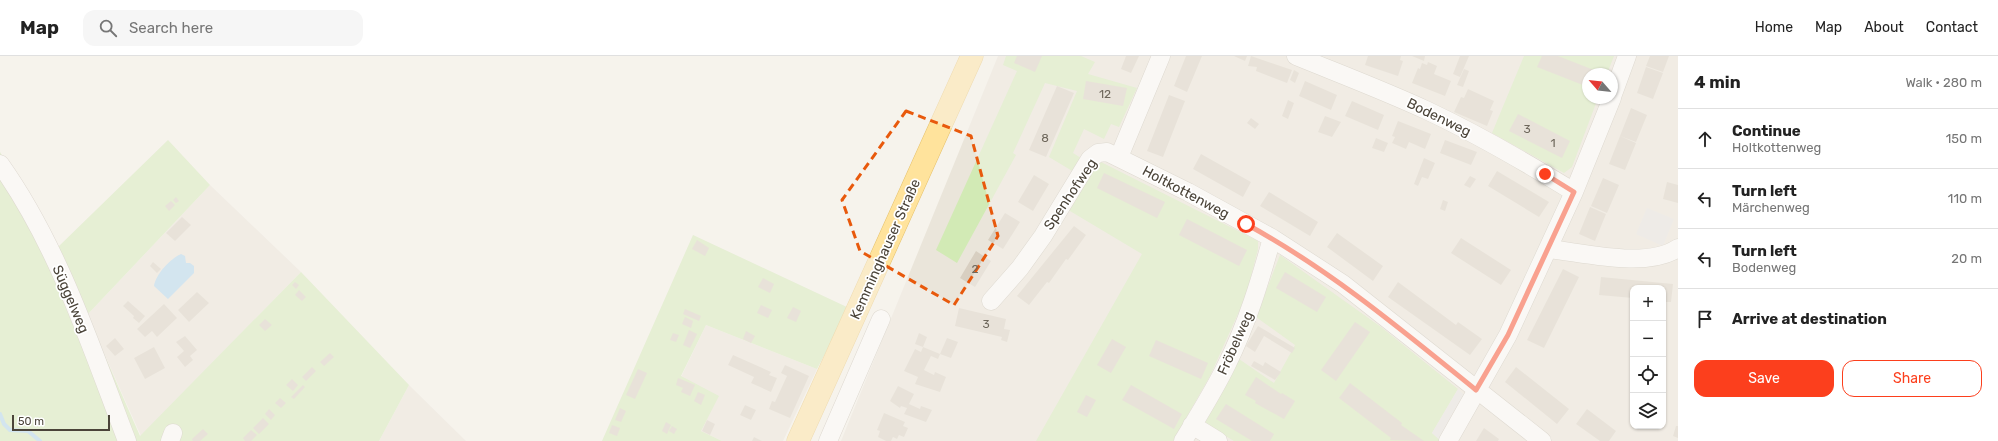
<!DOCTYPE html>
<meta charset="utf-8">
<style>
body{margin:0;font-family:Rubik,sans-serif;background:#f6f6f6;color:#222}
.controls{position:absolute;right:12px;bottom:12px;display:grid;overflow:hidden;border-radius:8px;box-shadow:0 1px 3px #0004}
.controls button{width:36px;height:36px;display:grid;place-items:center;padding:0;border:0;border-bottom:1px solid #e0e0e0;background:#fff;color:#222;font:20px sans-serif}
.compass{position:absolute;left:1582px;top:12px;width:36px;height:36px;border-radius:50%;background:#fff;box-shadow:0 1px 3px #0004;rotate:298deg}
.scale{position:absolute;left:12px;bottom:10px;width:98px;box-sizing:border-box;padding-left:4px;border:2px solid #4b4439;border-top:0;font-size:11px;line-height:14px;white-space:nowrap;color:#4b4439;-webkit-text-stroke:3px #fff;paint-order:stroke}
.stop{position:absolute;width:12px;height:12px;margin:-9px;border:3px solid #fc3f1d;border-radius:50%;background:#fff}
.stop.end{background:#fc3f1d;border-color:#fff;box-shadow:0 1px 4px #0008}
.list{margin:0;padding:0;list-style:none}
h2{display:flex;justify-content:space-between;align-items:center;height:52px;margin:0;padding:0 16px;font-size:17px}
h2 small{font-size:13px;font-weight:400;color:#767676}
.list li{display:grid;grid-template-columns:26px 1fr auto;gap:12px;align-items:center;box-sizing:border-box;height:60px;padding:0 16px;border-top:1px solid #e0e0e0}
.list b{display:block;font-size:15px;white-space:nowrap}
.list p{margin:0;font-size:13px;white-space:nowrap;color:#767676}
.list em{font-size:13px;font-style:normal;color:#767676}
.actions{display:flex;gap:8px;padding:12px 16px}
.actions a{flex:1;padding:9px 0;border:1px solid #fc3f1d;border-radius:12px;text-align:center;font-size:14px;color:#fc3f1d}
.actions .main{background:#fc3f1d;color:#fff}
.icon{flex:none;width:22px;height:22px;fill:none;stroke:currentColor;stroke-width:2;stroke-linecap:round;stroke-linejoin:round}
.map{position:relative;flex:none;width:1678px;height:385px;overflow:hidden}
header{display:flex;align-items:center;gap:24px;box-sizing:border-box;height:56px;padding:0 20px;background:#fff;border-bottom:1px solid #e0e0e0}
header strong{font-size:19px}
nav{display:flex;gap:22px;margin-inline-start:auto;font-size:14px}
.search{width:280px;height:36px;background:#f6f6f6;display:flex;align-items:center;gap:10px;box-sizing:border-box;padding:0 14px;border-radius:12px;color:#767676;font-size:15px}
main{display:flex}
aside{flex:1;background:#fff}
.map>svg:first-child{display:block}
.residential{fill:#eae5da;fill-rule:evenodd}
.green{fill:#d2eab5}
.parking{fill:#e5e3e0}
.water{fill:#a9d4f2}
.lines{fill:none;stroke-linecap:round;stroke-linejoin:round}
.stream{stroke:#a9d4f2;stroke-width:4}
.building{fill:#d8cfc1}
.minor-casing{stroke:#c2bbae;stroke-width:19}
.major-casing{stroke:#e6c16a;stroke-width:23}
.minor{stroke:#fff;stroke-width:18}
.major{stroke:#ffe39c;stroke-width:22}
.route{stroke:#fc3f1d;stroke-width:5}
.marked{fill:none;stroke:#e8590c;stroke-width:3;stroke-dasharray:8 5;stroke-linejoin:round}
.labels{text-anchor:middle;stroke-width:3.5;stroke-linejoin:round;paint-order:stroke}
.number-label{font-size:12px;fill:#6e675b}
.street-label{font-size:14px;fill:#4b4439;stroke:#fff}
</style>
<header>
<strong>Map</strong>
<div class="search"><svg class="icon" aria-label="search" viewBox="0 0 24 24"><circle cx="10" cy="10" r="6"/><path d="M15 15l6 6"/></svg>Search here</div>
<nav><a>Home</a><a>Map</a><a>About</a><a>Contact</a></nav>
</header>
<main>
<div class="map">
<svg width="1678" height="385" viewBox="0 0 1678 385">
<rect width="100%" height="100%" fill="#f6f3ec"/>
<path class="residential" d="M998 0H1678V385H841ZM1588 18H1612V42H1588ZM1633 232H1663V370H1633Z
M210 129 301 216 141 380 87 259Z
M706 269 817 313 783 385H722L701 375 681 321Z
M409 329 466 385H379Z"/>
<path class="green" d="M1006 0H1081L1095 6 1088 18 1137 32 1119 71 1111 68 1104 83 1084 73 1073 97 1081 102 1074 116 1049 101 1077 35 1045 27 1013 97 1016 99 957 207 936 194 1017 15 1003 9Z
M1524 0H1614L1607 18H1588V42H1598L1572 111 1564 117 1492 77Z
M168 84 210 129 87 259 140 380 301 216 409 329 379 385H0V96L57 192Z
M1099 105 1258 185V193L1246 240 1210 320 1173 385H1036L1142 198 1065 152Z
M693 179 849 252 817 313 706 269 681 320 719 340 701 375 722 385H602Z
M1280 199 1381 271 1458 333 1432 377 1441 385H1234L1204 367 1239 303 1274 327 1295 289 1256 261Z"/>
<path class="parking" d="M1647 152 1674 163 1663 190 1636 178Z
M1458 333 1464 339 1441 385 1432 377Z"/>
<path class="water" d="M181 198 185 200 186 207H190L194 210V217L168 243 154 230C156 218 170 203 181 198Z"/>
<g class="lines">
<path class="stream" d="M0 358 4 368 10 374 28 375 40 385"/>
</g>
<path class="building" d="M1017 0H1042L1035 16 1014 7Z
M1126 0H1139L1131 17 1121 13Z
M1186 0H1202L1187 36 1174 30Z
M1234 0H1247L1245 5Z
M1251 0 1292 14 1287 27 1256 15 1257 11 1248 10Z
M1368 0H1401L1400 4 1403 5 1398 20 1365 9Z
M1412 0H1425L1424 5Z
M1460 0H1469L1460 21 1453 18Z
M1542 0H1558L1599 16 1598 18H1588V31L1537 11Z
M1650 0H1669L1663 16 1646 10Z
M1428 6 1437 10 1434 18 1451 25 1445 40 1412 27 1418 12 1420 13 1422 7 1427 9Z
M1646 11 1663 17 1653 43 1637 37Z
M1464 13 1469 15 1463 31 1457 29Z
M1294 14 1299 17 1295 27 1290 24Z
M1086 25 1127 32 1123 50 1083 43Z
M1305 25 1337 39 1331 54 1299 40Z
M1057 30 1074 37 1046 101 1029 94Z
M1468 33 1494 45 1490 54 1493 55 1487 70 1454 56 1461 41 1464 42Z
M1169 39 1185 45 1163 101 1147 95Z
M1288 44 1294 47 1288 63 1282 60Z
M1352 45 1384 59 1378 74 1345 60Z
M1631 52 1647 59 1636 86 1620 80Z
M1518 58 1570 85 1562 102 1509 75Z
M1325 60 1341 66 1332 81 1318 76Z
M1251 62 1259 68 1255 73 1247 67Z
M1398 65 1431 78 1425 93 1409 86 1406 93 1392 87 1395 81 1392 80Z
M1620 80 1636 87 1625 114 1609 108Z
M1376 82 1388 87 1384 96 1372 92Z
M1445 84 1477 96 1471 109 1440 97Z
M1201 98 1251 126 1243 141 1193 113Z
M1424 102 1435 107 1428 123 1422 121 1418 130 1414 128Z
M1497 115 1549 146 1539 161 1488 130Z
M1104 117 1165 146 1157 162 1097 132Z
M1034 119 1049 128 1033 155 1018 146Z
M1470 120 1476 123 1470 132 1464 129Z
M1603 122 1619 129 1607 157 1591 150Z
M1667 126 1678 129V147L1663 143Z
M1269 136 1318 166 1310 180 1260 150Z
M176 141 179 145 176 147 173 144Z
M1443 144 1448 146 1445 155 1440 153Z
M171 145 175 149 169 155 165 150Z
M1590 151 1606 158 1595 185 1579 178Z
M1005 157 1020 166 1003 193 988 184Z
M182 161 191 169 175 185 166 177Z
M1187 163 1247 194 1239 210 1179 179Z
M1074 170 1086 179 1068 204 1066 203 1049 227 1047 226 1029 249 1017 240Z
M1337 177 1383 210 1373 225 1327 191Z
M1461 182 1511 214 1501 229 1451 197Z
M697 184 709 192 705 200 692 193Z
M976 195 991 205 975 231 960 222Z
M153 206 161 213 157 217 150 210Z
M1563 213 1579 221 1544 292 1527 284Z
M1285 216 1326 241 1317 256 1276 232Z
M1601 221 1673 228 1671 246H1663V232H1633V242L1599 239Z
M763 222 774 228 770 237 758 231Z
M295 226 299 229 296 233 292 229Z
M1398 226 1456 269 1458 266 1482 283 1470 299 1388 241Z
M299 234 306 241 302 245 295 239Z
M197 236 209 247 189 266 178 254Z
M128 245 145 260 139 267 133 262 134 260 123 250Z
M164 248 177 262 157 281 152 275 145 281 137 273Z
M761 249 772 254 768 262 757 257Z
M793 251 801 255 796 266 787 262Z
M959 252 1006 263 1004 273 1010 274 1007 286 1001 284 1002 281 955 270Z
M685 253 701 260 699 265 683 258Z
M685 261 693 265 691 272 682 268Z
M265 263 272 269 265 275 259 269Z
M1355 266 1370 276 1336 325 1321 314Z
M1258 270 1295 292 1292 297 1264 280 1255 296 1246 290Z
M689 274 697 278 690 292 683 289Z
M746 275 755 280 751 287 743 283Z
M673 277 679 279 676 286 670 284Z
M919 277 927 281 923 291 915 288Z
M185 280 197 294 190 300 193 304 185 311 177 301 184 295 176 286Z
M115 282 124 293 115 300 106 290Z
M947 282 958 286 951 302 940 298Z
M1112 283 1126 291 1111 317 1097 309Z
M1156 284 1208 307 1201 323 1149 300Z
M154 291 165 312 145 323 134 302Z
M923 291 940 298 938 303 931 300 924 314 934 319 935 316 946 321 940 336 915 328 918 321 904 315 915 293 921 296Z
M330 297 334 301 324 310 320 306Z
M733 299 771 316 769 319 777 322 771 336 751 327 754 321 728 309Z
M1254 305 1263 310 1265 306 1281 316 1275 324 1251 310Z
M785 309 809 320 790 362 769 353 772 345 775 346 787 320 781 317Z
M312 311 316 315 306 325 302 321Z
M1516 311 1569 353 1557 368 1505 326Z
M638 313 647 317 635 343 626 339Z
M1256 321 1281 338 1282 337 1295 345 1284 363 1255 347 1256 345 1245 339Z
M678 322 695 329 690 340 681 336 683 332 676 329Z
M292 323 298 329 293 335 286 329Z
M1350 327 1402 367 1401 369 1424 385 1390 384 1391 382 1339 342Z
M303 329 305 331 294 343 291 341Z
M1131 329 1182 358 1174 373 1122 344Z
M898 330 914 338 909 348 920 353 921 350 932 354 926 366 904 358 907 352 901 350 900 352 890 345Z
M698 336 705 339 701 349 694 345Z
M1086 339 1096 344 1087 361 1077 356Z
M280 342 286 347 281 352 275 347Z
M1226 348 1274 378 1270 385H1252L1216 363Z
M745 349 756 354 751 364 740 359Z
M620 352 626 355 621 366 615 364Z
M269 353 275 359 271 364 265 358Z
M1587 353 1616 375 1609 385H1600L1576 368Z
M884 357 905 366 903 370 908 372 904 381 899 379 897 383 893 381 891 385H886L878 381 880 375 877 374Z
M263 362 269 368 259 378 253 372Z
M707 364 715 368 710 379 702 375Z
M666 366 671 369 667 378 662 375Z
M612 369 620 372 617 380 609 377Z
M672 370 677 373 674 378 669 375Z
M1676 370H1678V382L1673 380Z
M1484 372 1499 383 1498 385H1476Z
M203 373 208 378 200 385H193L192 383Z
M251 374 257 379 251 385H245L243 382Z
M754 381 762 385H752Z"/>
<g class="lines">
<g class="minor-casing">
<path id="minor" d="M1296 0C1340 18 1385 35 1428 55 1479 79 1527 107 1574 136
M1612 41 1627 0
M1119 101 1161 0
M0 108C59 191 91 291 127 385
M1549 193C1585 197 1647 213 1678 192
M991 245 1020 212 1043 180 1090 103 1098 97 1107 96 1188 136 1272 182 1343 228 1542 385
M1192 369 1218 385
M170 385 173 377
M828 385 881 263
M1183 385C1198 360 1214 335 1227 308 1247 268 1260 225 1272 182
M1448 385 1508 279 1574 136 1612 42"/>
</g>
<g class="major-casing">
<path id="major" d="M798 385 972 0"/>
</g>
<use href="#minor" class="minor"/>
<use href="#major" class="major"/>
</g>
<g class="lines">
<path class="route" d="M1246 168C1329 213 1402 274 1476 334L1508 279 1574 136 1545 118"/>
</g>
<path d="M0 0H1678V385H0ZM906 55 971 80 998 180 954 249 860 195 842 144Z" fill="#f6f3ec" fill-opacity=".55" fill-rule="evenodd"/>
<path class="marked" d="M906 55 971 80 998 180 954 249 860 195 842 144Z"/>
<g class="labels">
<g class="number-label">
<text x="1105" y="42">12</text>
<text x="1527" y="77">3</text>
<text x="1045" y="86">8</text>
<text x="1553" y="91">1</text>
<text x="975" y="217">2</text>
<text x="986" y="272">3</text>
</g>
<g class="street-label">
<text transform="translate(1439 61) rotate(26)" y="5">Bodenweg</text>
<text transform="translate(1186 136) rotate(28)" y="5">Holtkottenweg</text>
<text transform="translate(1070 138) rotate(-56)" y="5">Spenhofweg</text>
<text transform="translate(885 193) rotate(-66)" y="5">Kemminghauser Straße</text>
<text transform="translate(71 243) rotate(67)" y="5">Süggelweg</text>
<text transform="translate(1235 287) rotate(-66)" y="5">Fröbelweg</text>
</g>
</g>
</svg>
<div class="controls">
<button>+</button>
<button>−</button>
<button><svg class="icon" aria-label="locate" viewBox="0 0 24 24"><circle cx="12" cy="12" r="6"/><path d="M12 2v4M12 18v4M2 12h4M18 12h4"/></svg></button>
<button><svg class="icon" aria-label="layers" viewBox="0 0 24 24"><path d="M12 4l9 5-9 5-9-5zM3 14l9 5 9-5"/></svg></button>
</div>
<svg class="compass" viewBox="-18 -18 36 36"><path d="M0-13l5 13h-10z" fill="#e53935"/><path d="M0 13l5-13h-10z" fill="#767676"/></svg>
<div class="scale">50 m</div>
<div class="stop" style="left:1246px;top:168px"></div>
<div class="stop end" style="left:1545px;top:118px"></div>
</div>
<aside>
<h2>4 min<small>Walk · 280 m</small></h2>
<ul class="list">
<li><svg class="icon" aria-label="ahead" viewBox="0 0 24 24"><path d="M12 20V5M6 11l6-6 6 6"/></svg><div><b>Continue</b><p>Holtkottenweg</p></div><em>150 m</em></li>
<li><svg class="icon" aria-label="left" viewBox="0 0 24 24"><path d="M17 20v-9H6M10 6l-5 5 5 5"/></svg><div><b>Turn left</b><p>Märchenweg</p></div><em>110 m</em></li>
<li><svg class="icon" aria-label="left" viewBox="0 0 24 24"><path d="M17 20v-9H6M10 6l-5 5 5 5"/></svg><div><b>Turn left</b><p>Bodenweg</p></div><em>20 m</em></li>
<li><svg class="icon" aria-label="arrive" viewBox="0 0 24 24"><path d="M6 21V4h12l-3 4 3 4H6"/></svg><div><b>Arrive at destination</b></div></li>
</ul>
<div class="actions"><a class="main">Save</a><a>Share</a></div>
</aside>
</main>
